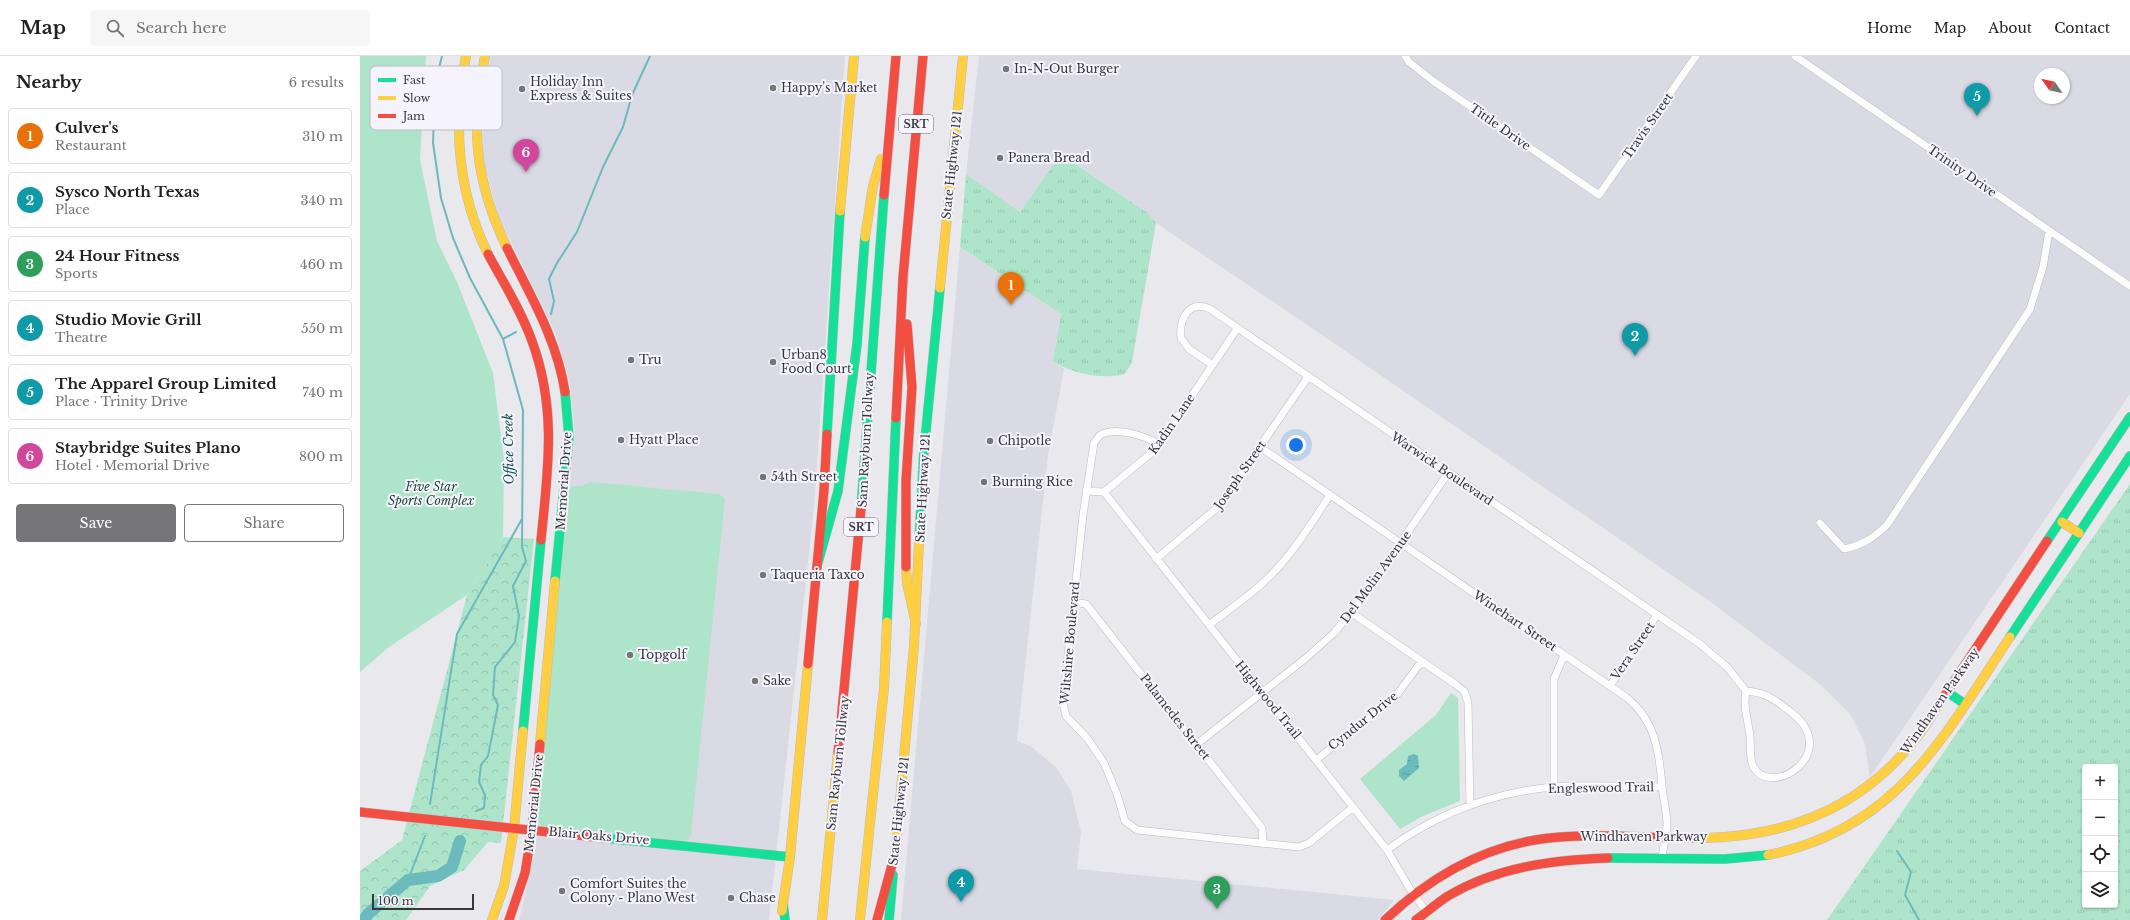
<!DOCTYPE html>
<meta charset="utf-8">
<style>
body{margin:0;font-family:"Libre Baskerville",serif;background:#f6f6f6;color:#202124}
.controls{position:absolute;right:12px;bottom:12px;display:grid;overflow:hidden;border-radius:4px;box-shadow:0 1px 3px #0004}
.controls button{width:36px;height:36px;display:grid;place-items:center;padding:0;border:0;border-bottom:1px solid #e0e0e0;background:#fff;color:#202124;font:20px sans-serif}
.compass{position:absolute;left:1674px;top:12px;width:36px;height:36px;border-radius:50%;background:#fff;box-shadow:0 1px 3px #0004;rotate:304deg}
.scale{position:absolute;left:12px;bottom:10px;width:102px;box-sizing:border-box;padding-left:4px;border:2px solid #38383b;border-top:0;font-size:11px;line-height:14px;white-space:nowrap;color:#38383b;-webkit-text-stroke:3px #f5f4fc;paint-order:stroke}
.you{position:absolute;left:936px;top:389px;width:14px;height:14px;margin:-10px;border:3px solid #fff;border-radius:50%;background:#1a73e8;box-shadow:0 0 0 6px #1a73e833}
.badge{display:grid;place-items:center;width:26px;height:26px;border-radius:50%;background:#767679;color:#fff;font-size:13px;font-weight:700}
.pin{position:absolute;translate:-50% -33px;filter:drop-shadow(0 1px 2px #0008)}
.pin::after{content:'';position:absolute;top:21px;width:14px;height:12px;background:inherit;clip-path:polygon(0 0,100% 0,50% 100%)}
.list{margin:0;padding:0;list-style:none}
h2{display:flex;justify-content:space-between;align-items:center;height:52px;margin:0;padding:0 16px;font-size:17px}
h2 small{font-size:13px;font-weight:400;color:#757577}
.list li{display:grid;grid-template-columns:26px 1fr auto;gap:12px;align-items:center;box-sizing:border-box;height:56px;margin:0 8px 8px;padding:0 8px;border:1px solid #e0e0e0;border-radius:4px}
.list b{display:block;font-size:15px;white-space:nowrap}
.list p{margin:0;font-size:13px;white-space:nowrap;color:#757577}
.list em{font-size:13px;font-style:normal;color:#757577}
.actions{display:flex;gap:8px;padding:12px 16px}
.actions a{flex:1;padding:9px 0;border:1px solid #767679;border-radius:4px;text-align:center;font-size:14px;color:#767679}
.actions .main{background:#767679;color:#fff}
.icon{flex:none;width:22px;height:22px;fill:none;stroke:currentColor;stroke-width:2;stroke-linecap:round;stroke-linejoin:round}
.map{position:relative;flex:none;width:1770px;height:864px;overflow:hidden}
header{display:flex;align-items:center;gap:24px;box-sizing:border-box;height:56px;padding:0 20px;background:#fff;border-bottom:1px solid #e0e0e0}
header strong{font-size:19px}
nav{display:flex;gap:22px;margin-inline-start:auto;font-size:14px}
.search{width:280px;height:36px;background:#f6f6f6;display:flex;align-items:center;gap:10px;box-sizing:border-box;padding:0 14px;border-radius:4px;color:#757577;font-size:15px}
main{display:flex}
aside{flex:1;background:#fff}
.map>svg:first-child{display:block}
.built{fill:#dadae4;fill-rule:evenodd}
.grass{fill:url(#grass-tufts);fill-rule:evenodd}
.forest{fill:url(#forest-crowns)}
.park{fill:#aee5ca}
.water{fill:url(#water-ripples)}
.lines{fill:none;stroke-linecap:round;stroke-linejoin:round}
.stream{stroke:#6bbabd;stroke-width:2}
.river{stroke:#6bbabd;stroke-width:12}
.street-casing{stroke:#bcbcc0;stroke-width:8}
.fast-casing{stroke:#bcbcc0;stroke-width:10}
.slow-casing{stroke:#bcbcc0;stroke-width:10}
.jam-casing{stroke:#bcbcc0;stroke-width:10}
.street{stroke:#fcfcfc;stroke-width:7}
.fast{stroke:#16e098;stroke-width:9}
.slow{stroke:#ffcf43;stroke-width:9}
.jam{stroke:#f24e42;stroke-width:9}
.poi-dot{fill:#767679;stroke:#f5f4fc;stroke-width:1.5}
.labels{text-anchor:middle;stroke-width:4;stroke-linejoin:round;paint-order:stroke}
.shield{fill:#f5f4fc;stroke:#717075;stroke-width:1}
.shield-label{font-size:11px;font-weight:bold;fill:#38383b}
.poi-label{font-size:12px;fill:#38383b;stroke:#f5f4fc;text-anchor:start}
.street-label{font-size:12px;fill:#38383b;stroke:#f5f4fc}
.park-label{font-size:12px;font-style:italic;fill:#204a35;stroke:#f5f4fc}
.water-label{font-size:13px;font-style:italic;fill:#125253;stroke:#f5f4fc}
.key{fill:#f5f4fc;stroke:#bcbcc2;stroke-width:1}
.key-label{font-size:11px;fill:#38383b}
</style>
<header>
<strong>Map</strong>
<div class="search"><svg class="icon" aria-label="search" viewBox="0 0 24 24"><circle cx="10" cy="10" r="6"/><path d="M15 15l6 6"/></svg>Search here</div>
<nav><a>Home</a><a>Map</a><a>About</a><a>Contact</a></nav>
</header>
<main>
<aside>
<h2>Nearby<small>6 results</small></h2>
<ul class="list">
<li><span class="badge" style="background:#e8710a">1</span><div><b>Culver's</b><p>Restaurant</p></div><em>310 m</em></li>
<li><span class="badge" style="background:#0f9aa8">2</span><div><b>Sysco North Texas</b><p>Place</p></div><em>340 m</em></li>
<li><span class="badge" style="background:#2e9e5b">3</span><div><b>24 Hour Fitness</b><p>Sports</p></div><em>460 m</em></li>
<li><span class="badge" style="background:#0f9aa8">4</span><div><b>Studio Movie Grill</b><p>Theatre</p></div><em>550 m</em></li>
<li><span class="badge" style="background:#0f9aa8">5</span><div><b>The Apparel Group Limited</b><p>Place · Trinity Drive</p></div><em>740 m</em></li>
<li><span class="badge" style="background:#d1479c">6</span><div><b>Staybridge Suites Plano</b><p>Hotel · Memorial Drive</p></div><em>800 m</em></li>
</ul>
<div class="actions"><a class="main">Save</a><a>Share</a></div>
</aside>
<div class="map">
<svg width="1770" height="864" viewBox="0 0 1770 864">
<defs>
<pattern id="grass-tufts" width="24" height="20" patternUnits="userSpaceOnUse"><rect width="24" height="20" fill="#aee5ca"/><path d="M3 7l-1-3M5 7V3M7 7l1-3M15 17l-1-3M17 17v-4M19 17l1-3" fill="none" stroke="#96c5ae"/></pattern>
<pattern id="forest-crowns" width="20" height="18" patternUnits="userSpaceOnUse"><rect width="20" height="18" fill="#aee5ca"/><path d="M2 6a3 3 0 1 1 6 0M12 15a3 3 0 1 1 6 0" fill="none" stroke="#96c5ae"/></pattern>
<pattern id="water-ripples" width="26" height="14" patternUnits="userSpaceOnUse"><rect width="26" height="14" fill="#6bbabd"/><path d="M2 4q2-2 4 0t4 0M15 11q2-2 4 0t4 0" fill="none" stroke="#59989b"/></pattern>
</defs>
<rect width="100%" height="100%" fill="#e8e8ed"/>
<path class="built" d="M131 0H485L454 451 409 864H159L175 794 215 376 209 323 195 276 140 164 123 105 122 56 127 14Z
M619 0H1770V338L1510 721 1505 688 1491 659 1461 629 1348 544 921 251 796 167 789 158 702 98 660 156 606 118ZM1680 18H1704V42H1680Z
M600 191 701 258 693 305 704 313 688 399 657 685 672 691 697 712 711 735 721 776 717 813 1034 844 1018 864H541Z"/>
<path class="grass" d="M701 98 789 158 796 167 772 306 765 318C743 324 712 318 693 305L701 258 600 191 606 118 660 156Z
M1770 428V864H1467ZM1725 711H1755V849H1725Z"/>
<path class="forest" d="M143 481 174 483 141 787 128 786 104 814 70 830 46 864H0V815L42 784 107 539Z"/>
<path class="park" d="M0 0H66L60 104 77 185 97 226 133 317 144 405 143 481 107 539 29 591 0 616Z
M231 426 359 438 365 443 331 779 329 783 325 785 187 771 182 770 176 764 208 434 213 430H221Z
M1091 637 1098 642 1100 745 1063 760 1040 773 1000 723 1076 659Z"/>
<path class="water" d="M1054 698 1058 700 1059 712 1044 725 1039 720V714L1047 708 1048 700Z"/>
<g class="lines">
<path class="stream" d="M82 0 75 28 73 87 81 142 93 182 110 222 143 283 163 354 162 491 166 505 153 530 159 560 155 586 135 611 133 639 138 649 128 700 121 709 119 726 125 739 124 752 116 755
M191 258 194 245 189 223 197 207 217 176 243 111 263 71 272 39 290 0
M143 283 156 276
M70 748 97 578 162 463
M1537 795 1551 816 1545 839 1559 864
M48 824 65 780"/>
<path class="river" d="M4 864 8 858 48 824 78 820 92 811 100 785"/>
<g class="street-casing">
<path id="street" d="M1045 0 1049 6 1073 25 1239 139 1336 0
M1435 0 1770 230
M853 309 829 293 821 282C819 263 829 243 850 253L1340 588 1368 612 1386 635C1383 651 1388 664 1390 680 1391 690 1389 701 1393 710 1411 744 1482 697 1432 657 1417 645 1406 636 1386 635
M799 388C784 380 757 370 740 379L734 387 723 459 703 647 706 660 727 682 744 707 757 738 765 765 777 774 939 791 949 787 992 752
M900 391 1266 641C1295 664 1299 694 1302 729 1303 743 1307 755 1307 769 1306 780 1303 792 1302 803
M726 435 744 436 795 394 877 273
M744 436 1027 794 1050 833 1066 855
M1460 467 1484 493C1503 489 1513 482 1527 469L1670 253 1683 211 1689 175
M796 503 858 451 948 321
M713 546 726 548 902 772 903 788
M992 557 1095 628 1104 635 1108 646 1110 749
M849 569C868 554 890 540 907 523 932 499 951 468 970 439
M1250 630 1297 559
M837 688 946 602 974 577 1003 542 1088 417
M956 704 1035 641 1062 605
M1194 731V623L1204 599
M1027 794C1076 758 1132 737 1192 731 1228 728 1266 731 1302 731"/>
</g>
<g class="fast-casing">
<path id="fast" d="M467 378 480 155
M501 453 524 139
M1687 485 1770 361
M559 486 564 394 580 232
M457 510 478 435 497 288 505 181
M195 525 209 381 205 336
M527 566 536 362
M1650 581 1770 400
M1587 636 1605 648
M163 675 181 484
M245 782 430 801
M1248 802 1365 803 1408 799
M423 847 425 864
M529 864 533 819"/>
</g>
<g class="slow-casing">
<path id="slow" d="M106 0C93 67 97 135 128 198
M125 0C110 72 115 125 147 192
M480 155 494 0
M505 181 513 130 521 103
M580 232 603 0
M1702 466 1719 477
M546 511 547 527 556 568
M180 688 195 525
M1341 782C1428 781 1503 751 1557 681 1566 670 1573 657 1581 645
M1408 799C1538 773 1583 681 1650 581
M535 801 554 590 559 486
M422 855 430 801 448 608
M132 864 144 830 154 773 163 675
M462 864 478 697
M500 864 524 632 527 566"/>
</g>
<g class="jam-casing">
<path id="jam" d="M524 139 536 0
M147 192C170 239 197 283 205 336
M128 198C143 226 161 254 172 285 197 353 188 414 181 484
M536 362 543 221 563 0
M546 511V425L552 331 547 268
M448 608 464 434 467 378
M1581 645 1687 485
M478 697 501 453
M0 756 245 782
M149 864 165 817 172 774 180 688
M517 864 536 794
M1025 864C1067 824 1117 794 1175 784 1228 775 1287 783 1341 782
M1056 864C1067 856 1077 847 1088 840 1137 811 1192 804 1248 802"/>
</g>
<use href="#street" class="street"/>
<use href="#fast" class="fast"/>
<use href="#slow" class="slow"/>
<use href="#jam" class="jam"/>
</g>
<g class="poi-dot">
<circle cx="646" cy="13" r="4"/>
<circle cx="413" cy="32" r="4"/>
<circle cx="162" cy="33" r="4"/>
<circle cx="640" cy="102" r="4"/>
<circle cx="271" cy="304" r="4"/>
<circle cx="413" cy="306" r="4"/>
<circle cx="261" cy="384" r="4"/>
<circle cx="630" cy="385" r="4"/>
<circle cx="403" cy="421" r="4"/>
<circle cx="624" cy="426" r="4"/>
<circle cx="403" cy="519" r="4"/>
<circle cx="270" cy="599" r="4"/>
<circle cx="395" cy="625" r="4"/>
<circle cx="202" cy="835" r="4"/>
<circle cx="371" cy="842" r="4"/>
</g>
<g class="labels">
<g class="shield">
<rect x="539" y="59" width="34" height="18" rx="3"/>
<rect x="484" y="462" width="34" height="18" rx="3"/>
</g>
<g class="shield-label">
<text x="556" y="72">SRT</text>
<text x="501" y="475">SRT</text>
</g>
<g class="poi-label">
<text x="654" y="17">In-N-Out Burger</text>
<text x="170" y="30">Holiday Inn<tspan x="170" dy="14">Express &amp; Suites</tspan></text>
<text x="421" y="36">Happy's Market</text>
<text x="648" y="106">Panera Bread</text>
<text x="421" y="303">Urban8<tspan x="421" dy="14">Food Court</tspan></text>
<text x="279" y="308">Tru</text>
<text x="269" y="388">Hyatt Place</text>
<text x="638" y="389">Chipotle</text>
<text x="411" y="425">54th Street</text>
<text x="632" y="430">Burning Rice</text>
<text x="411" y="523">Taqueria Taxco</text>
<text x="278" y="603">Topgolf</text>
<text x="403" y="629">Sake</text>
<text x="210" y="832">Comfort Suites the<tspan x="210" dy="14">Colony - Plano West</tspan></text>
<text x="379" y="846">Chase</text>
</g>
<g class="street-label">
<text transform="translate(1288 70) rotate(-55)" y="4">Travis Street</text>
<text transform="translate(1140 71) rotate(35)" y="4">Tittle Drive</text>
<text transform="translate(592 109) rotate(-84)" y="4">State Highway 121</text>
<text transform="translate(1602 115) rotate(35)" y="4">Trinity Drive</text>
<text transform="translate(812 368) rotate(-55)" y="4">Kadin Lane</text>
<text transform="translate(506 384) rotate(-87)" y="4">Sam Rayburn Tollway</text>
<text transform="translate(1082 413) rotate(34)" y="4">Warwick Boulevard</text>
<text transform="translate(880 419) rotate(-55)" y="4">Joseph Street</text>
<text transform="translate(204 425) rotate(-86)" y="4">Memorial Drive</text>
<text transform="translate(563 432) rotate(-87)" y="4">State Highway 121</text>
<text transform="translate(1016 521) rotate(-54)" y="4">Del Molin Avenue</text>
<text transform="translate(1155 565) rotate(34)" y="4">Winehart Street</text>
<text transform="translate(710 587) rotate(-85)" y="4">Wiltshire Boulevard</text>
<text transform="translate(1273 595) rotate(-56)" y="4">Vera Street</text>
<text transform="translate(908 644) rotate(51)" y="4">Highwood Trail</text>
<text transform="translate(1580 645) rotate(-55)" y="4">Windhaven Parkway</text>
<text transform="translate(815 661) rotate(52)" y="4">Palamedes Street</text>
<text transform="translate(1003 665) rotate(-39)" y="4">Cyndur Drive</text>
<text transform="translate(478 707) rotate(-84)" y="4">Sam Rayburn Tollway</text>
<text transform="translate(1241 732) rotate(-1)" y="4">Engleswood Trail</text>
<text transform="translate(174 747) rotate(-84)" y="4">Memorial Drive</text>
<text transform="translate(539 755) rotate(-84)" y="4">State Highway 121</text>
<text transform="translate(239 780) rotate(5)" y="4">Blair Oaks Drive</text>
<text x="1284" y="785">Windhaven Parkway</text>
</g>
<g class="park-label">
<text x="71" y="435">Five Star<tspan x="71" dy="14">Sports Complex</tspan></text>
</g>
<g class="water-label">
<text transform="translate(148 393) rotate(-91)" y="5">Office Creek</text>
</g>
</g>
<rect x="10" y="10" width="132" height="64" rx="6" class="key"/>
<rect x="18" y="22" width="18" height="4" fill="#16e098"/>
<rect x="18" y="40" width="18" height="4" fill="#ffcf43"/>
<rect x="18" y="58" width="18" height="4" fill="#f24e42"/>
<g class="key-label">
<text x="43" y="28">Fast</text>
<text x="43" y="46">Slow</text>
<text x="43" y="64">Jam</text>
</g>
</svg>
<div class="controls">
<button>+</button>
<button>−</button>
<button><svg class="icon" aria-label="locate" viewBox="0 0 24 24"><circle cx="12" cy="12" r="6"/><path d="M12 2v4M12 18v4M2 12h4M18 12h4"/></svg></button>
<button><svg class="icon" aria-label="layers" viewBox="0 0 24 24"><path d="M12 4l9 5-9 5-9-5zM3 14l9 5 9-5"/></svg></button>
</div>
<svg class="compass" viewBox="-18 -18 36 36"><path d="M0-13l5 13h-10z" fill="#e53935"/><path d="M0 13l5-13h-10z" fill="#757577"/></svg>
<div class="scale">100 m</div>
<div class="you"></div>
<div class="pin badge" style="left:651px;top:249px;background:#e8710a">1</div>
<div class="pin badge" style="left:1275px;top:300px;background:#0f9aa8">2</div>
<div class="pin badge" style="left:857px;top:853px;background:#2e9e5b">3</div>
<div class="pin badge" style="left:601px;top:846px;background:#0f9aa8">4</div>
<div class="pin badge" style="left:1617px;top:60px;background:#0f9aa8">5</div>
<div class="pin badge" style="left:166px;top:116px;background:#d1479c">6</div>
</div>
</main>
